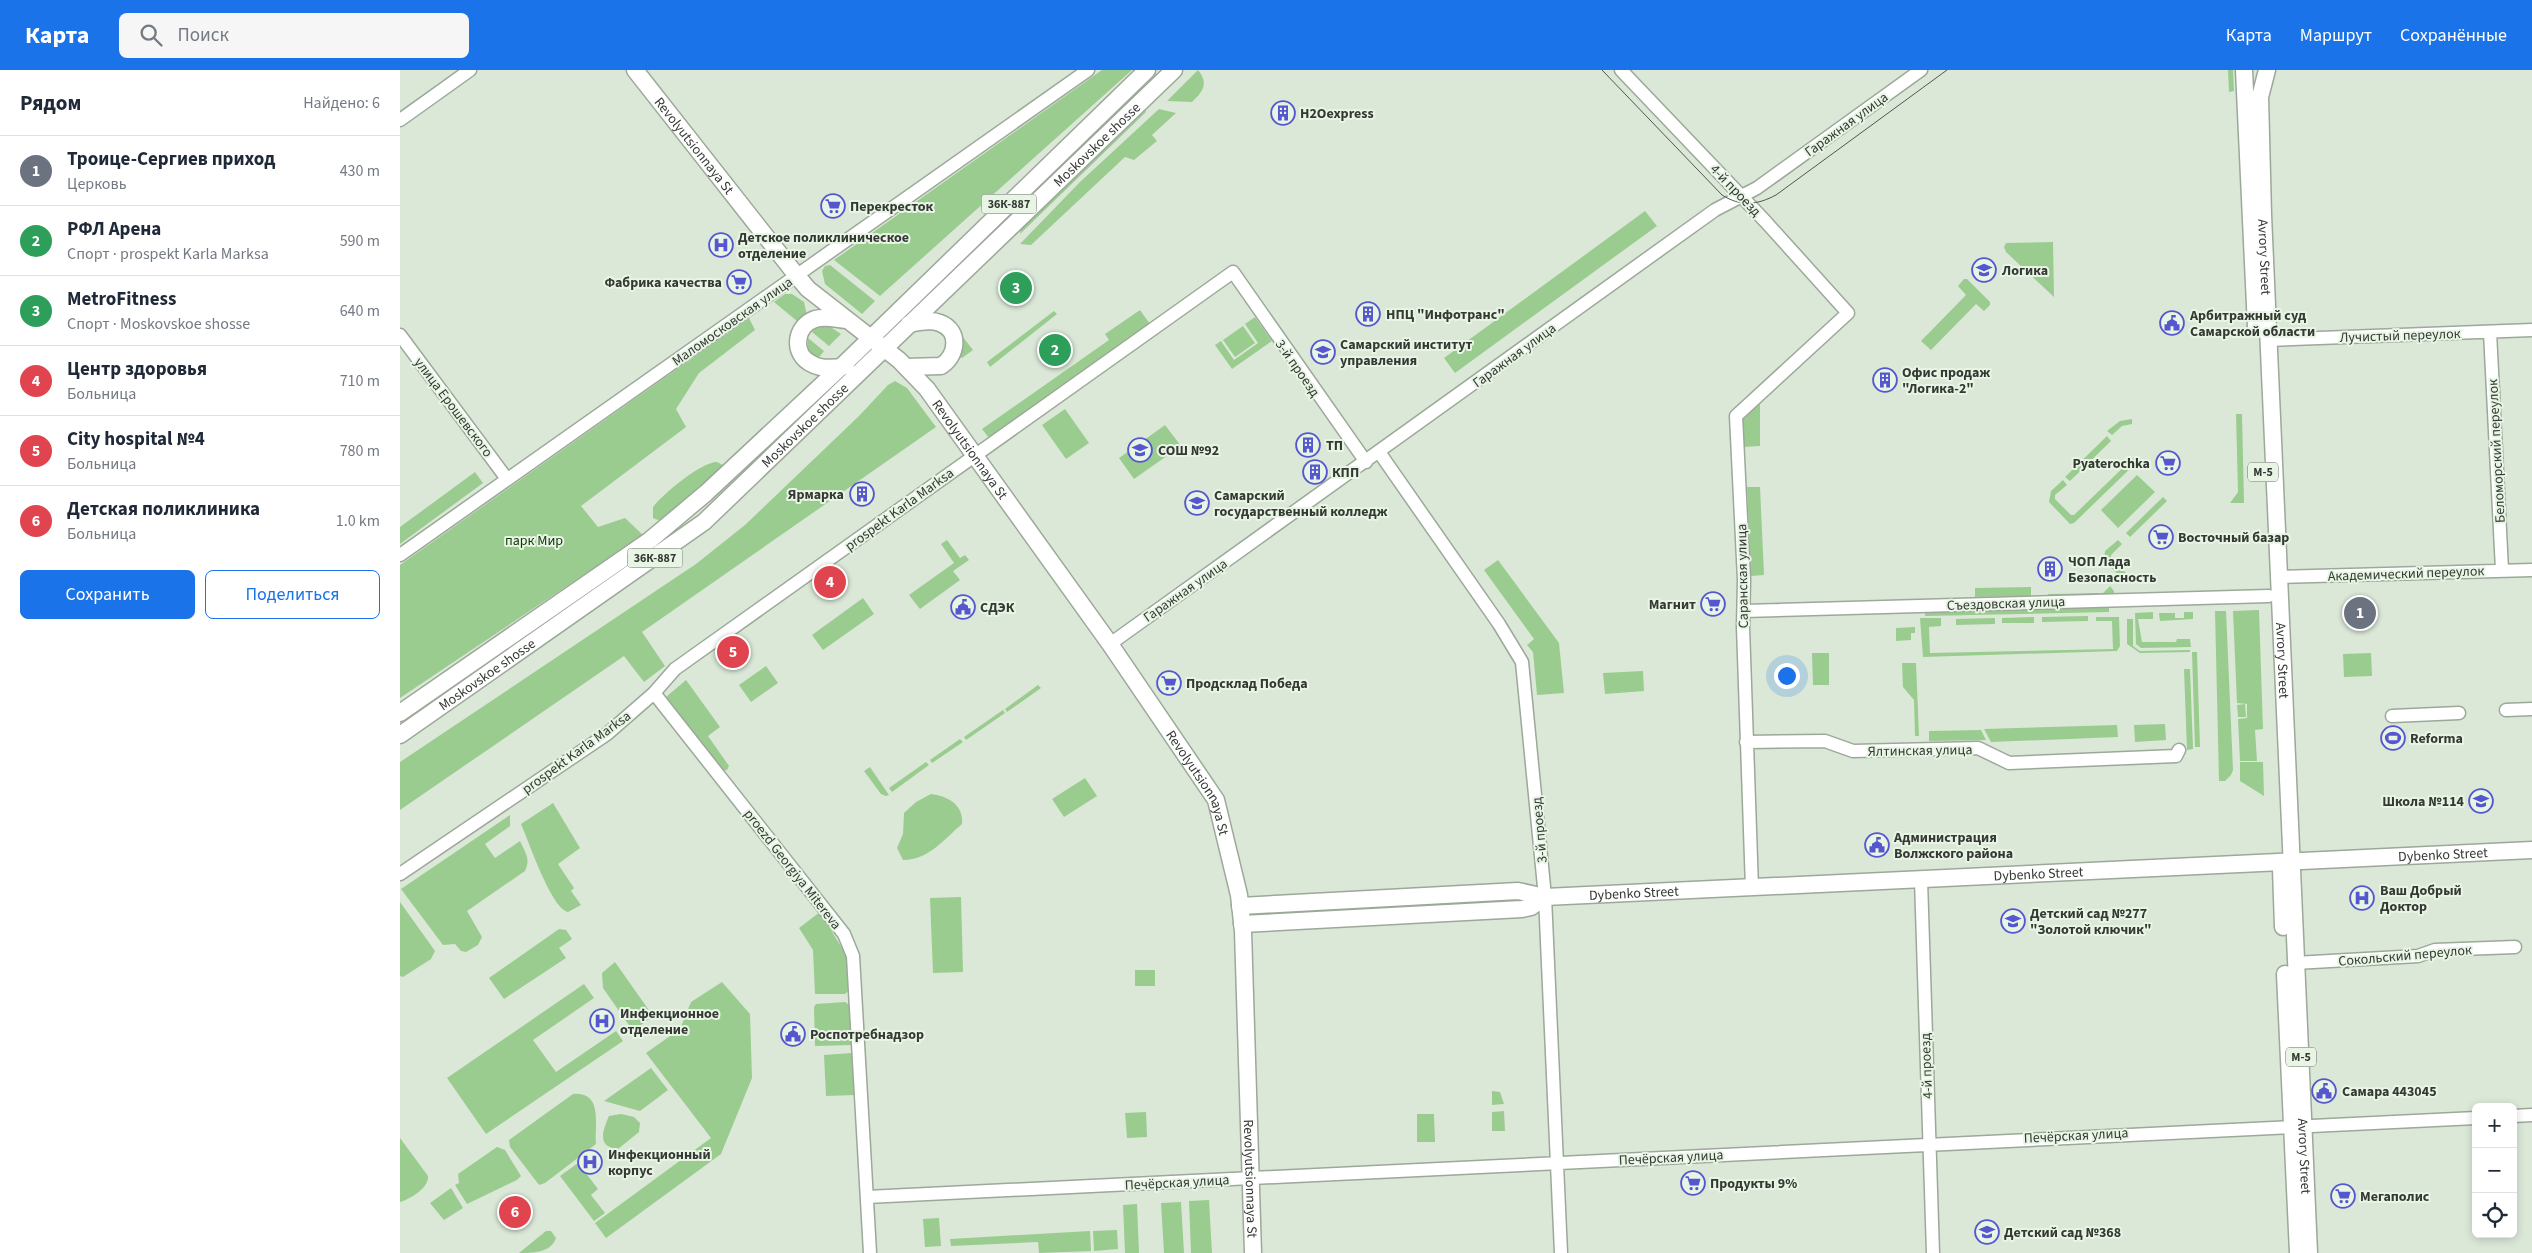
<!DOCTYPE html>
<html lang="ru">
<meta charset="utf-8">
<style>
body{margin:0;font-family:"Source Sans 3",sans-serif;background:#f6f6f7;color:#1f2937}
.controls{position:absolute;right:15px;bottom:15px;display:grid;overflow:hidden;border-radius:8px;box-shadow:0 2px 8px #0003}
.controls button{width:45px;height:45px;display:grid;place-items:center;padding:0;border:0;border-bottom:1px solid #e0e1e3;background:#fff;color:#1f2937;font:25px sans-serif}
.you{position:absolute;left:1386px;top:605px;width:18px;height:18px;margin:-12px;border:4px solid #fff;border-radius:50%;background:#1a73e8;box-shadow:0 0 0 8px #1a73e833}
.badge{display:grid;place-items:center;width:32px;height:32px;border-radius:50%;background:#1a73e8;color:#fff;font-size:16px;font-weight:700}
.pin{position:absolute;translate:-50% -50%;border:2px solid #fff;box-shadow:0 1px 5px #0006}
.list{margin:0;padding:0;list-style:none}
h2{display:flex;justify-content:space-between;align-items:center;height:65px;margin:0;padding:0 20px;font-size:21px}
h2 small{font-size:16px;font-weight:400;color:#747a83}
.list li{display:grid;grid-template-columns:32px 1fr auto;gap:15px;align-items:center;box-sizing:border-box;height:70px;padding:0 20px;border-top:1px solid #e0e1e3}
.list b{display:block;font-size:19px;white-space:nowrap}
.list p{margin:0;font-size:16px;white-space:nowrap;color:#747a83}
.list em{font-size:16px;font-style:normal;color:#747a83}
.actions{display:flex;gap:10px;padding:15px 20px}
.actions a{flex:1;padding:11px 0;border:1px solid #1a73e8;border-radius:8px;text-align:center;font-size:18px;color:#1a73e8}
.actions .main{background:#1a73e8;color:#fff}
.icon{flex:none;width:28px;height:28px;fill:none;stroke:currentColor;stroke-width:2;stroke-linecap:round;stroke-linejoin:round}
.map{position:relative;flex:none;width:2132px;height:1183px;overflow:hidden}
header{display:flex;align-items:center;gap:30px;box-sizing:border-box;height:70px;padding:0 25px;background:#1a73e8;color:#fff}
header strong{font-size:24px}
nav{display:flex;gap:28px;margin-inline-start:auto;font-size:18px}
.search{width:350px;height:45px;background:#f6f6f7;display:flex;align-items:center;gap:12px;box-sizing:border-box;padding:0 18px;border-radius:8px;color:#747a83;font-size:19px}
main{display:flex}
aside{flex:1;background:#fff}
.map>svg:first-child{display:block}
.green{fill:#9acc8f}
.lines{fill:none;stroke-linecap:round;stroke-linejoin:round}
.minor-casing{stroke:#9ca899;stroke-width:15}
.major-casing{stroke:#9ca899;stroke-width:19}
.minor{stroke:#fff;stroke-width:12}
.major{stroke:#fff;stroke-width:16}
.tram{stroke:#50564e;stroke-width:1}
.labels{text-anchor:middle;stroke-width:4;stroke-linejoin:round;paint-order:stroke}
.shield{fill:#e8f5e5;stroke:#6a7168;stroke-width:1}
.shield-label{font-size:12px;font-weight:bold;fill:#343933}
.poi-label{font-size:14px;font-weight:bold;fill:#343933;stroke:#e8f5e5;text-anchor:start}
.street-label{font-size:14px;fill:#343933;stroke:#e8f5e5}
.park-label{font-size:14px;fill:#0e3704;stroke:#e8f5e5}
</style>
<header>
<strong>Карта</strong>
<div class="search"><svg class="icon" aria-label="search" viewBox="0 0 24 24"><circle cx="10" cy="10" r="6"/><path d="M15 15l6 6"/></svg>Поиск</div>
<nav><a>Карта</a><a>Маршрут</a><a>Сохранённые</a></nav>
</header>
<main>
<aside>
<h2>Рядом<small>Найдено: 6</small></h2>
<ul class="list">
<li><span class="badge" style="background:#6b7280">1</span><div><b>Троице-Сергиев приход</b><p>Церковь</p></div><em>430 m</em></li>
<li><span class="badge" style="background:#2e9e5b">2</span><div><b>РФЛ Арена</b><p>Спорт · prospekt Karla Marksa</p></div><em>590 m</em></li>
<li><span class="badge" style="background:#2e9e5b">3</span><div><b>MetroFitness</b><p>Спорт · Moskovskoe shosse</p></div><em>640 m</em></li>
<li><span class="badge" style="background:#e0444e">4</span><div><b>Центр здоровья</b><p>Больница</p></div><em>710 m</em></li>
<li><span class="badge" style="background:#e0444e">5</span><div><b>City hospital №4</b><p>Больница</p></div><em>780 m</em></li>
<li><span class="badge" style="background:#e0444e">6</span><div><b>Детская поликлиника</b><p>Больница</p></div><em>1.0 km</em></li>
</ul>
<div class="actions"><a class="main">Сохранить</a><a>Поделиться</a></div>
</aside>
<div class="map">
<svg width="2132" height="1183" viewBox="0 0 2132 1183">
<rect width="100%" height="100%" fill="#dbe8d8"/>
<path class="green" d="M702 0H732L480 226 434 190Z
M798 0C809 13 803 22 792 32L767 31Z
M1828 0H1833L1834 21 1829 22Z
M759 39 776 43 752 65 757 71 734 90 725 87 631 175 620 174 680 112Z
M746 40V42L620 164 621 159Z
M1245 141 1257 156 1055 303 1044 288Z
M1653 172 1654 227 1606 182 1604 177 1606 173Z
M430 195 475 231 462 244 425 214 422 201 425 196Z
M1564 209H1567L1590 232V235L1584 241 1576 234 1531 280 1521 271 1566 225 1558 216Z
M385 224H392L404 232 407 246 403 256 374 232Z
M740 240 750 254 589 368 582 359 709 270 705 264Z
M654 241 657 244 590 297 587 292Z
M855 247 872 271 832 299 815 275 821 271 834 290 858 273 845 254Z
M349 248 355 260 299 303 276 339 286 357 181 436 198 457 225 448 243 465 0 628V495Z
M426 254 441 264 429 276 412 262 418 256Z
M843 256 855 273 835 287 823 270Z
M559 262 573 280 562 288 559 287Z
M408 268 424 281 417 290 408 278Z
M495 311 507 318 536 357 242 562 265 596 244 612 224 586 0 740V692L296 494 345 455 459 346 488 315Z
M1360 330V376L1344 377 1342 347Z
M665 339 689 373 666 389 642 355Z
M1836 344H1842L1844 433H1830L1838 422Z
M1732 349V354L1722 356 1712 365 1707 361 1720 351Z
M765 355 781 376 734 409 719 388Z
M1707 366 1711 371 1670 411 1665 407Z
M1733 388 1737 392 1674 453 1670 454 1649 432 1651 421 1663 410 1667 415 1655 425V429L1671 445H1674Z
M317 392 323 395V400L264 449 258 450 253 448V437C263 424 301 392 317 392Z
M75 402 83 413 0 474V457Z
M1737 405 1755 422 1718 458 1701 440Z
M1360 417 1364 505 1351 506 1347 417Z
M1763 427 1767 431 1730 467 1726 463Z
M547 470 560 488 565 485 569 490 553 501 560 510 520 539 509 525 554 493 541 474Z
M1718 470 1722 474 1711 485V488L1728 505 1721 507C1713 499 1703 493 1705 481Z
M1098 490 1159 573 1164 623 1137 625 1133 582 1127 575 1134 569 1084 500Z
M1710 516 1714 521V525L1648 526V524L1703 523Z
M1631 517V526L1575 527V518Z
M463 528 474 544 423 580 412 565Z
M1709 535V542L1525 546V536Z
M1859 540 1863 659 1855 660 1857 691H1840L1838 649 1847 648V634L1837 633 1833 541Z
M1815 541H1826L1833 700 1831 705 1825 711H1819Z
M1753 542V549H1738L1742 572H1776L1777 569H1790L1791 577 1741 578 1736 574 1735 543Z
M1784 542H1793V549L1760 551 1759 543H1775V548H1784Z
M1688 546V551L1642 552V547Z
M1634 547V553H1602V548Z
M1696 547H1719L1720 576 1717 581 1523 587 1520 548H1541V556L1529 557 1530 583 1713 579 1712 551H1696Z
M1595 548V554L1556 555V549Z
M1727 549H1733V576L1740 581 1790 580V582L1740 583 1727 574Z
M1515 557V563H1511V570L1496 571V558Z
M1792 582H1797L1800 677H1795Z
M1412 583H1429V615H1413Z
M1971 583 1972 606 1944 607 1943 584Z
M1502 593H1516L1519 666H1515L1514 630 1503 617Z
M366 596 378 613 351 632 339 615Z
M1784 599H1790L1793 679 1787 680Z
M1243 601 1244 621 1205 624 1203 603Z
M286 610 320 657 308 666 329 696 327 700 322 701 267 632 266 627Z
M638 615 641 618 607 642 605 639Z
M1845 634 1846 647H1838L1837 635Z
M603 640 605 643 566 670 564 667Z
M1765 654 1766 670 1735 672 1734 655Z
M1717 655 1718 667 1591 672 1584 659Z
M1581 660 1586 670 1529 671V661Z
M560 669 563 672 532 693 530 690Z
M526 692 529 695 492 722 489 718Z
M1840 692H1863L1864 726 1840 711Z
M470 697 489 725 486 726 481 724 464 701Z
M685 708 697 726 664 747 652 729Z
M531 724C548 726 564 735 562 754 544 769 529 790 503 790L497 778 503 764 504 743 516 732Z
M153 733 180 778 158 794 174 818 171 821 181 835 168 842C151 838 129 772 121 754Z
M110 745V756L85 774 95 788 120 771C125 782 131 789 125 801L67 841 82 867 78 875 66 882 61 881 55 874 43 875 1 819Z
M1124 826 1127 833 869 846 868 844 869 842Z
M561 827 563 902 533 903 530 828Z
M0 832 35 881 31 889 3 907 0 906Z
M420 842 448 888 450 919 445 924H415L413 880 399 858Z
M159 859 166 860 172 869 159 878 166 888 104 929 89 908Z
M215 892 253 946 233 961 203 918 202 903Z
M735 900H755V916H735Z
M322 912 350 944 352 1008 321 1084 206 1168 195 1153 311 1068 246 983 280 959 291 932Z
M184 914 194 928 133 970 156 1002 216 961 223 971 86 1064 47 1008Z
M445 932 451 936 453 975 415 976 414 937 416 934Z
M452 983 455 1025 426 1026 424 985Z
M251 998 268 1020 240 1041 204 1031Z
M1092 1021 1100 1022 1104 1034 1092 1035Z
M173 1024C204 1021 194 1057 196 1074L145 1113 139 1115 110 1077 109 1070Z
M1104 1041 1105 1061H1092V1042Z
M746 1042 747 1067 727 1068 725 1043Z
M221 1044 234 1047 240 1053 239 1062 218 1079C196 1077 203 1060 209 1046Z
M1017 1044H1034L1035 1072H1017Z
M0 1068 28 1106C29 1118 10 1129 0 1132Z
M97 1077 105 1080 121 1106 117 1110 67 1134 55 1115 59 1113 58 1104Z
M178 1093 198 1119 191 1125 205 1143 194 1151 160 1106Z
M51 1118 63 1138 44 1150 30 1133Z
M809 1130 812 1183H791L789 1131Z
M781 1132 784 1183H764L761 1133Z
M737 1134 739 1183H725L723 1135Z
M539 1148 541 1176 525 1177 523 1149Z
M717 1160 718 1179 694 1181 693 1161Z
M146 1161H151L156 1168C151 1183 132 1183 119 1183Z
M690 1161 691 1181 639 1183 638 1172 551 1176 550 1169Z"/>
<g class="lines">
<g class="minor-casing">
<path id="minor" d="M1221 0 1365 151 1448 243 1336 346 1344 510 1343 557 1352 818
M0 50 70 0
M2090 262 2102 500
M0 265 107 409
M1868 270 2132 260
M979 382 1099 554 1122 592 1145 827 1161 1183
M0 485 688 0
M1879 507 2132 500
M1344 541 1869 526
M710 574 1315 140 1357 118 1521 0
M254 623 444 864 453 886 470 1183
M2106 640 2132 639
M1992 646 2059 643
M1346 672 1425 671 1453 681 1578 678 1609 693 1776 686 1779 680
M0 804 207 664 254 623 275 599 833 202 966 392
M1521 810 1533 1183
M1895 893 2018 886 2035 880 2115 877
M2113 1046 2132 1045
M467 1127C1003 1101 1539 1071 2076 1048"/>
</g>
<g class="major-casing">
<g id="major">
<path id="s1" d="M235 0 397 206 408 219 499 290 527 319 710 574 816 730 839 825 843 861 853 1183"/>
<path d="M1844 0 1856 257"/>
<path id="s2" d="M1867 0 1860 27 1863 145 1909 1183"/>
<path d="M446 296C436 298 421 299 412 294 391 284 395 256 415 249 425 246 436 249 446 250"/>
<path d="M506 297 541 296C557 286 561 261 540 253 530 249 519 252 509 254"/>
<path d="M0 643 250 470 306 423 441 297 747 0"/>
<path id="s3" d="M0 665 304 452 774 0"/>
<path d="M1881 799 1883 857"/>
<path id="s4" d="M840 836 1118 821 1145 827 2132 780"/>
<path d="M842 854 1122 839 1131 837 1145 827"/>
<path d="M1885 904 1898 1183"/>
</g>
</g>
<use href="#minor" class="minor"/>
<use href="#major" class="major"/>
<path class="tram" d="M1202 0 1322 125C1341 137 1357 135 1376 125L1547 0"/>
</g>
<defs>
<g id="building-ring" transform="scale(1.25)"><circle r="9.5" fill="#e8f5e5" stroke="#5457ce" stroke-width="1.5"/><path d="M-4-6H4V6H1V3H-1V6H-4ZM-2.5-4.3h1.7v1.8h-1.7ZM.8-4.3h1.7v1.8H.8ZM-2.5-1h1.7V.8h-1.7ZM.8-1h1.7V.8H.8Z" fill="#5457ce"/></g>
<g id="supermarket-ring" transform="scale(1.25)"><circle r="9.5" fill="#e8f5e5" stroke="#5457ce" stroke-width="1.5"/><path d="M-6-5.5h2.5l.6 2H6L4.5 2H-2.5L-4.4-4H-6ZM-1.5 3.2a1.3 1.3 0 1 0 .1 0ZM3 3.2a1.3 1.3 0 1 0 .1 0Z" fill="#5457ce"/></g>
<g id="hospital-ring" transform="scale(1.25)"><circle r="9.5" fill="#e8f5e5" stroke="#5457ce" stroke-width="1.5"/><path d="M-5-5h3v3.5h4V-5h3V5h-3V1.5h-4V5h-3Z" fill="#5457ce"/></g>
<g id="school-ring" transform="scale(1.25)"><circle r="9.5" fill="#e8f5e5" stroke="#5457ce" stroke-width="1.5"/><path d="M0-5L7-2L0 1L-7-2ZM-4 1L0 2.5L4 1V4Q0 6-4 4Z" fill="#5457ce"/></g>
<g id="civic-ring" transform="scale(1.25)"><circle r="9.5" fill="#e8f5e5" stroke="#5457ce" stroke-width="1.5"/><path d="M-.6-6.5H3V-4.5H.6V-3L4-1V1h2V6H-6V1h2V-1L-.6-3ZM-1.2 2.5V6h2.4V2.5Z" fill="#5457ce"/></g>
<g id="university-ring" transform="scale(1.25)"><circle r="9.5" fill="#e8f5e5" stroke="#5457ce" stroke-width="1.5"/><path d="M0-5L7-2L0 1L-7-2ZM-4 1L0 2.5L4 1V4Q0 6-4 4Z" fill="#5457ce"/></g>
<g id="stadium-ring" transform="scale(1.25)"><circle r="9.5" fill="#e8f5e5" stroke="#5457ce" stroke-width="1.5"/><path d="M0-5a6.5 5 0 1 0 0 10a6.5 5 0 1 0 0-10ZM-3.5-1.8h7v3.6h-7Z" fill="#5457ce"/></g>
</defs>
<g fill-rule="evenodd">
<use href="#building-ring" x="883" y="43"/>
<use href="#supermarket-ring" x="433" y="136"/>
<use href="#hospital-ring" x="321" y="175"/>
<use href="#school-ring" x="1584" y="200"/>
<use href="#supermarket-ring" x="339" y="212"/>
<use href="#building-ring" x="968" y="244"/>
<use href="#civic-ring" x="1772" y="253"/>
<use href="#university-ring" x="923" y="282"/>
<use href="#building-ring" x="1485" y="310"/>
<use href="#building-ring" x="908" y="375"/>
<use href="#school-ring" x="740" y="380"/>
<use href="#supermarket-ring" x="1768" y="393"/>
<use href="#building-ring" x="915" y="402"/>
<use href="#building-ring" x="462" y="424"/>
<use href="#university-ring" x="797" y="433"/>
<use href="#supermarket-ring" x="1761" y="467"/>
<use href="#building-ring" x="1650" y="499"/>
<use href="#supermarket-ring" x="1313" y="534"/>
<use href="#civic-ring" x="563" y="537"/>
<use href="#supermarket-ring" x="769" y="613"/>
<use href="#stadium-ring" x="1993" y="668"/>
<use href="#school-ring" x="2081" y="731"/>
<use href="#civic-ring" x="1477" y="775"/>
<use href="#hospital-ring" x="1962" y="828"/>
<use href="#school-ring" x="1613" y="851"/>
<use href="#hospital-ring" x="202" y="951"/>
<use href="#civic-ring" x="393" y="964"/>
<use href="#civic-ring" x="1924" y="1021"/>
<use href="#hospital-ring" x="190" y="1092"/>
<use href="#supermarket-ring" x="1293" y="1113"/>
<use href="#supermarket-ring" x="1943" y="1126"/>
<use href="#school-ring" x="1587" y="1162"/>
</g>
<g class="labels">
<g class="shield">
<rect x="581.5" y="124.5" width="55" height="19" rx="4"/>
<rect x="1848" y="392.5" width="30" height="19" rx="4"/>
<rect x="227.5" y="478.5" width="55" height="19" rx="4"/>
<rect x="1886" y="977.5" width="30" height="19" rx="4"/>
</g>
<g class="shield-label">
<text x="609" y="138">36К-887</text>
<text x="1863" y="406">М-5</text>
<text x="255" y="492">36К-887</text>
<text x="1901" y="991">М-5</text>
</g>
<g class="poi-label">
<text x="900" y="48">H2Oexpress</text>
<text x="450" y="141">Перекресток</text>
<text x="338" y="172">Детское поликлиническое<tspan x="338" dy="16">отделение</tspan></text>
<text x="1602" y="205">Логика</text>
<text x="322" y="217" text-anchor="end">Фабрика качества</text>
<text x="986" y="249">НПЦ "Инфотранс"</text>
<text x="1790" y="250">Арбитражный суд<tspan x="1790" dy="16">Самарской области</tspan></text>
<text x="940" y="279">Самарский институт<tspan x="940" dy="16">управления</tspan></text>
<text x="1502" y="307">Офис продаж<tspan x="1502" dy="16">"Логика-2"</tspan></text>
<text x="926" y="380">ТП</text>
<text x="758" y="385">СОШ №92</text>
<text x="1750" y="398" text-anchor="end">Pyaterochka</text>
<text x="932" y="407">КПП</text>
<text x="444" y="429" text-anchor="end">Ярмарка</text>
<text x="814" y="430">Самарский<tspan x="814" dy="16">государственный колледж</tspan></text>
<text x="1778" y="472">Восточный базар</text>
<text x="1668" y="496">ЧОП Лада<tspan x="1668" dy="16">Безопасность</tspan></text>
<text x="1296" y="539" text-anchor="end">Магнит</text>
<text x="580" y="542">СДЭК</text>
<text x="786" y="618">Продсклад Победа</text>
<text x="2010" y="673">Reforma</text>
<text x="2064" y="736" text-anchor="end">Школа №114</text>
<text x="1494" y="772">Администрация<tspan x="1494" dy="16">Волжского района</tspan></text>
<text x="1980" y="825">Ваш Добрый<tspan x="1980" dy="16">Доктор</tspan></text>
<text x="1630" y="848">Детский сад №277<tspan x="1630" dy="16">"Золотой ключик"</tspan></text>
<text x="220" y="948">Инфекционное<tspan x="220" dy="16">отделение</tspan></text>
<text x="410" y="969">Роспотребнадзор</text>
<text x="1942" y="1026">Самара 443045</text>
<text x="208" y="1089">Инфекционный<tspan x="208" dy="16">корпус</tspan></text>
<text x="1310" y="1118">Продукты 9%</text>
<text x="1960" y="1131">Мегаполис</text>
<text x="1604" y="1167">Детский сад №368</text>
</g>
<g class="street-label">
<text transform="translate(1446 54) rotate(-36)" y="5">Гаражная улица</text>
<text dy="5" stroke="none"><textPath href="#s3" startOffset="916">Moskovskoe shosse</textPath></text>
<text dy="5" stroke="none"><textPath href="#s1" startOffset="96">Revolyutsionnaya St</textPath></text>
<text transform="translate(1336 120) rotate(46)" y="5">4-й проезд</text>
<text dy="5" stroke="none"><textPath href="#s2" startOffset="188">Avrory Street</textPath></text>
<text transform="translate(332 251) rotate(-35)" y="5">Маломосковская улица</text>
<text transform="translate(2000 265) rotate(-2)" y="5">Лучистый переулок</text>
<text transform="translate(1114 285) rotate(-36)" y="5">Гаражная улица</text>
<text transform="translate(898 298) rotate(55)" y="5">3-й проезд</text>
<text transform="translate(54 337) rotate(53)" y="5">улица Ерошевского</text>
<text dy="5" stroke="none"><textPath href="#s3" startOffset="511">Moskovskoe shosse</textPath></text>
<text dy="5" stroke="none"><textPath href="#s1" startOffset="509">Revolyutsionnaya St</textPath></text>
<text transform="translate(2096 381) rotate(-93)" y="5">Беломорский переулок</text>
<text transform="translate(499 439) rotate(-36)" y="5">prospekt Karla Marksa</text>
<text transform="translate(2006 503) rotate(-2)" y="5">Академический переулок</text>
<text transform="translate(1342 506) rotate(-91)" y="5">Саранская улица</text>
<text transform="translate(785 520) rotate(-35)" y="5">Гаражная улица</text>
<text transform="translate(1606 533) rotate(-2)" y="5">Съездовская улица</text>
<text dy="5" stroke="none"><textPath href="#s2" startOffset="592">Avrory Street</textPath></text>
<text dy="5" stroke="none"><textPath href="#s3" startOffset="106">Moskovskoe shosse</textPath></text>
<text transform="translate(1520 680) rotate(-1)" y="5">Ялтинская улица</text>
<text transform="translate(176 682) rotate(-36)" y="5">prospekt Karla Marksa</text>
<text dy="5" stroke="none"><textPath href="#s1" startOffset="914">Revolyutsionnaya St</textPath></text>
<text transform="translate(1139 760) rotate(-95)" y="5">3-й проезд</text>
<text dy="5" stroke="none"><textPath href="#s4" startOffset="1205">Dybenko Street</textPath></text>
<text transform="translate(393 799) rotate(52)" y="5">proezd Georgiya Mitereva</text>
<text dy="5" stroke="none"><textPath href="#s4" startOffset="800">Dybenko Street</textPath></text>
<text dy="5" stroke="none"><textPath href="#s4" startOffset="395">Dybenko Street</textPath></text>
<text transform="translate(2005 885) rotate(-5)" y="5">Сокольский переулок</text>
<text transform="translate(1526 996) rotate(-92)" y="5">4-й проезд</text>
<text transform="translate(1676 1065) rotate(-3)" y="5">Печёрская улица</text>
<text dy="5" stroke="none"><textPath href="#s2" startOffset="1088">Avrory Street</textPath></text>
<text transform="translate(1271 1087) rotate(-3)" y="5">Печёрская улица</text>
<text dy="5" stroke="none"><textPath href="#s1" startOffset="1319">Revolyutsionnaya St</textPath></text>
<text transform="translate(777 1112) rotate(-3)" y="5">Печёрская улица</text>
</g>
<g class="park-label">
<text x="134" y="475">парк Мир</text>
</g>
</g>
</svg>
<div class="controls">
<button>+</button>
<button>−</button>
<button><svg class="icon" aria-label="locate" viewBox="0 0 24 24"><circle cx="12" cy="12" r="6"/><path d="M12 2v4M12 18v4M2 12h4M18 12h4"/></svg></button>
</div>
<div class="you"></div>
<div class="pin badge" style="left:1960px;top:543px;background:#6b7280">1</div>
<div class="pin badge" style="left:655px;top:280px;background:#2e9e5b">2</div>
<div class="pin badge" style="left:616px;top:218px;background:#2e9e5b">3</div>
<div class="pin badge" style="left:430px;top:512px;background:#e0444e">4</div>
<div class="pin badge" style="left:333px;top:582px;background:#e0444e">5</div>
<div class="pin badge" style="left:115px;top:1142px;background:#e0444e">6</div>
</div>
</main>
